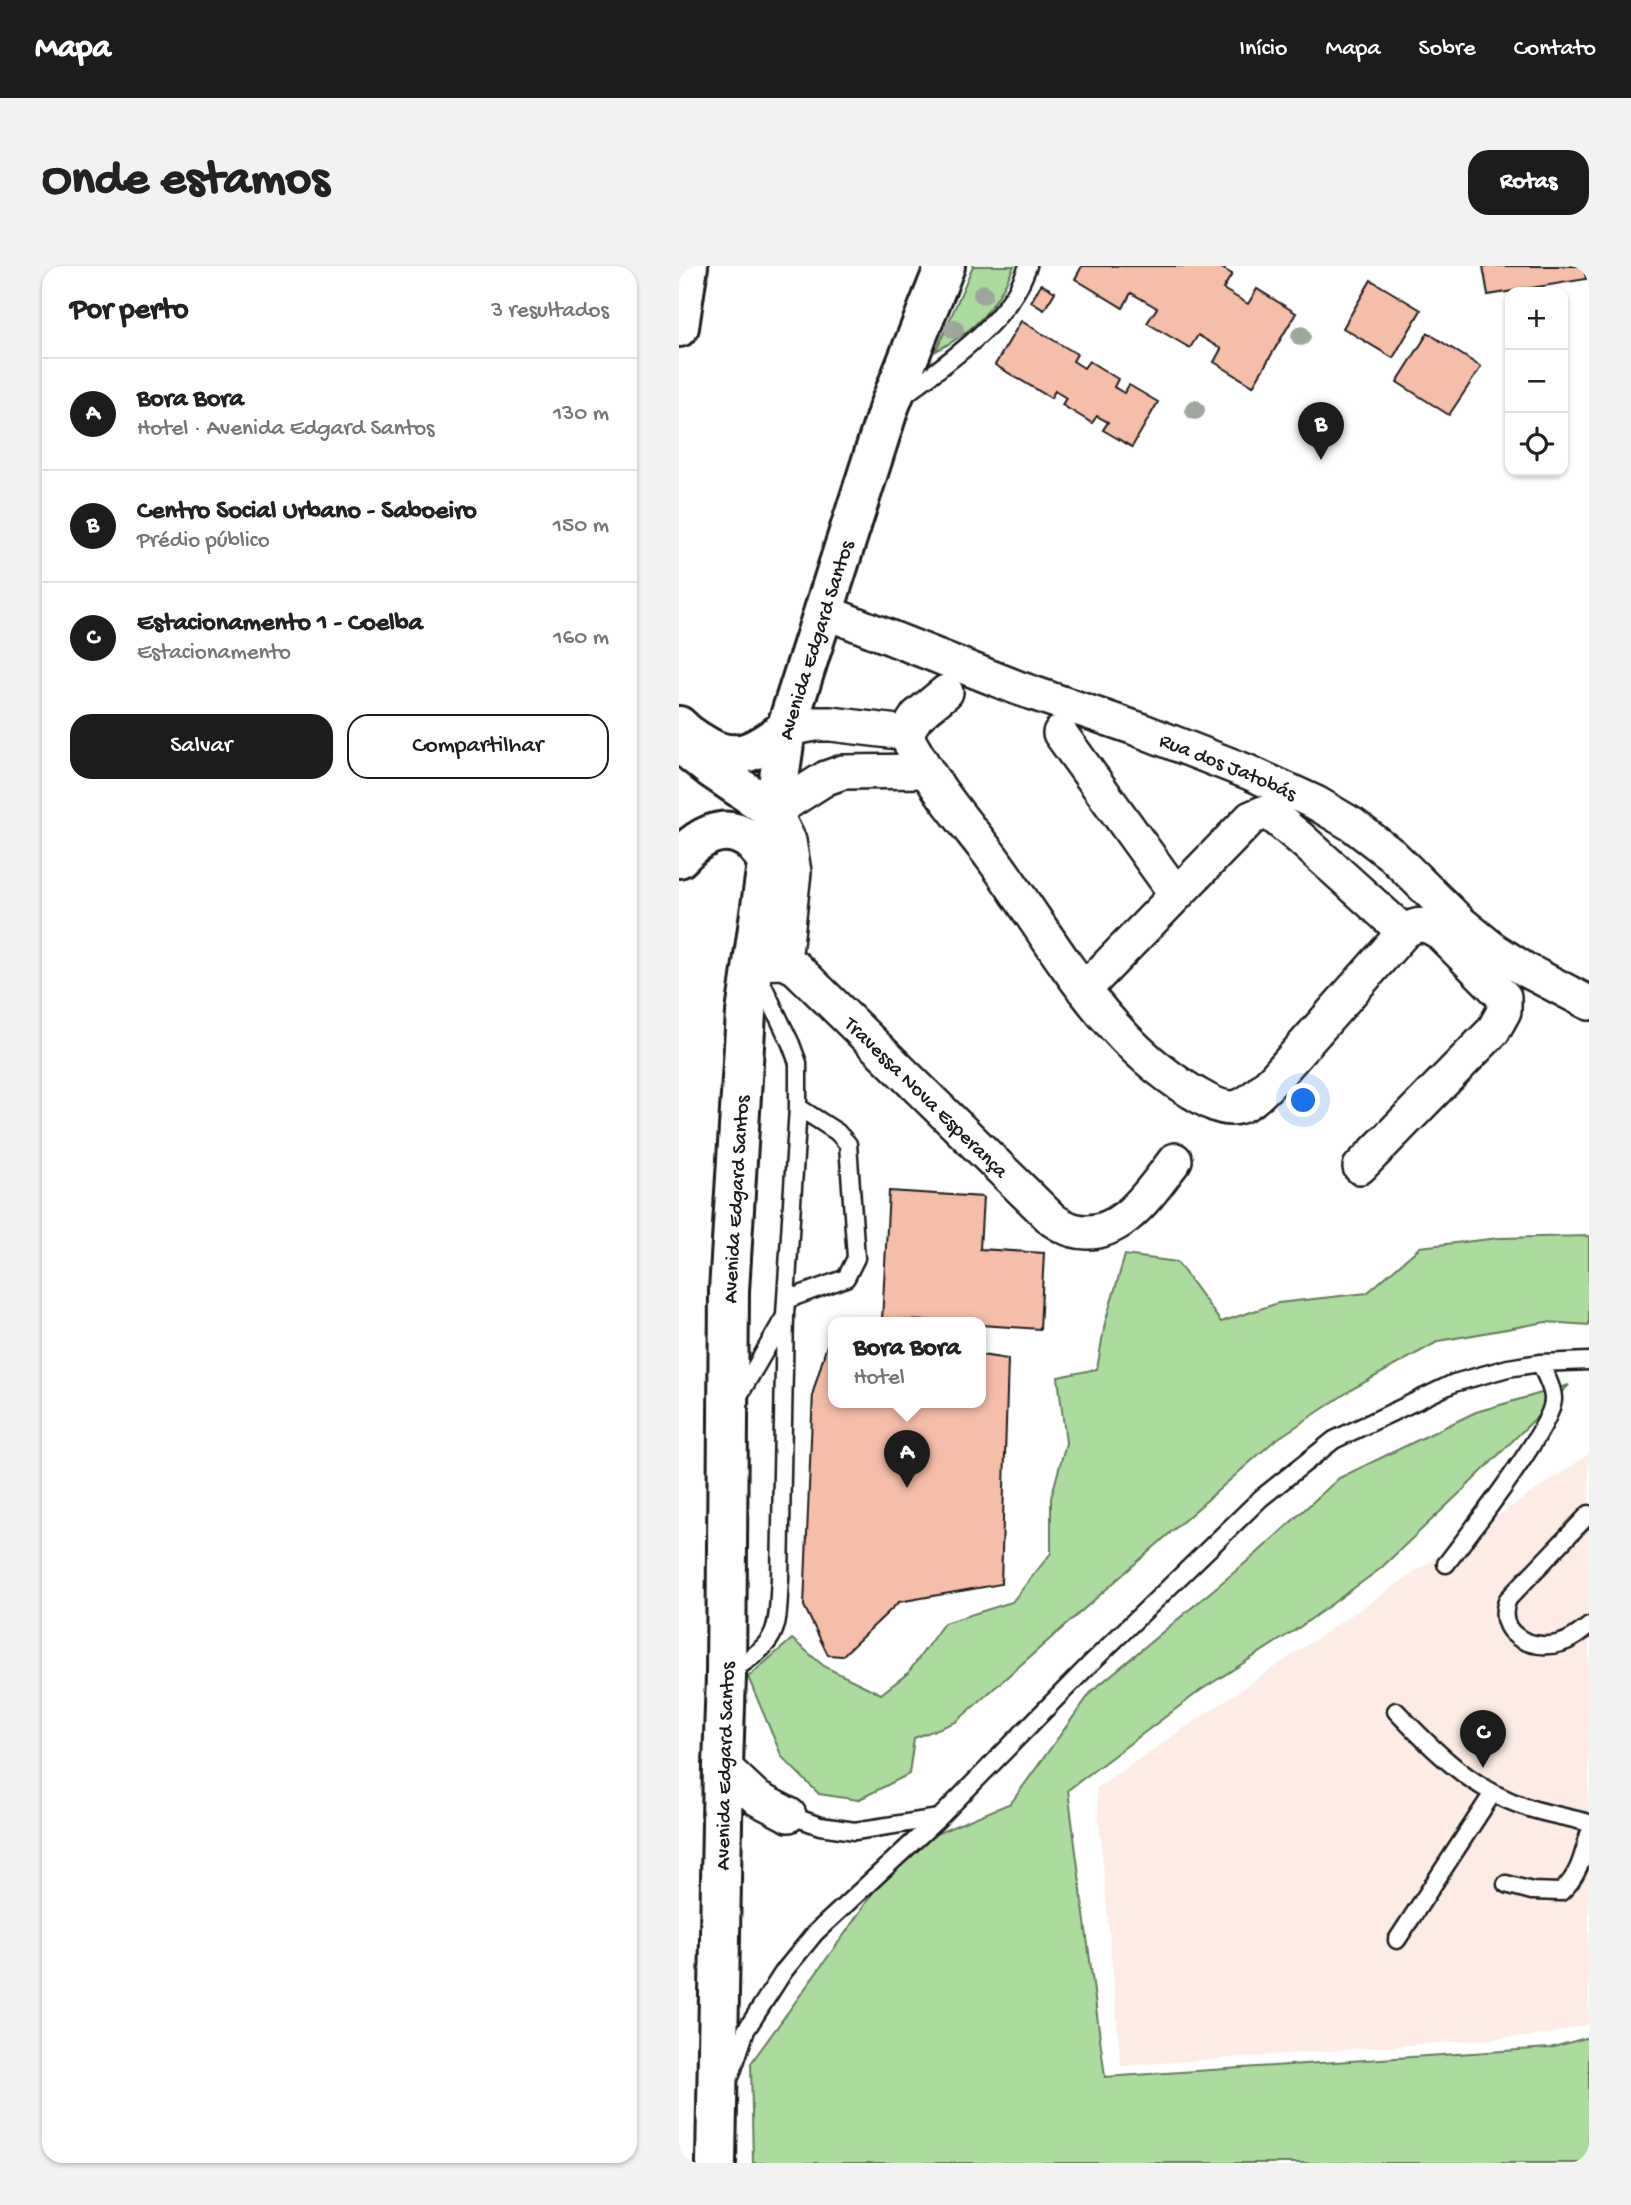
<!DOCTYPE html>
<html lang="pt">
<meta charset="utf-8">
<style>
body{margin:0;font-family:"Gochi Hand",sans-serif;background:#f2f2f2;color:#222}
.controls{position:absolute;right:21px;top:21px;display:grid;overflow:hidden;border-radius:14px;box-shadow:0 2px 5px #0004}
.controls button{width:63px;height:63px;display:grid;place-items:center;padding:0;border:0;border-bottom:2px solid #e0e0e0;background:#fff;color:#222;font:35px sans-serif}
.you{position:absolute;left:625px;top:835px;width:24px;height:24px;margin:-18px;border:5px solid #fff;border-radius:50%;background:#1a73e8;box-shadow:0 0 0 10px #1a73e833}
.badge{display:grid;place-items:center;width:46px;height:46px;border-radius:50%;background:#1c1c1c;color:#fff;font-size:23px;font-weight:700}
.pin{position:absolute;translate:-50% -58px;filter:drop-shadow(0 2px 4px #0008)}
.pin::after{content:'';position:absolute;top:37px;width:24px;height:21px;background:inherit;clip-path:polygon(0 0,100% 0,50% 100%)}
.popup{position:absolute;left:149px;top:1051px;width:158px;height:91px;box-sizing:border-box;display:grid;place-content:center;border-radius:14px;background:#fff;filter:drop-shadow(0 2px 5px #0005);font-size:23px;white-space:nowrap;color:#767676}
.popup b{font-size:26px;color:#222}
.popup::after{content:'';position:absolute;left:50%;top:100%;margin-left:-14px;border:14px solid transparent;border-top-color:#fff}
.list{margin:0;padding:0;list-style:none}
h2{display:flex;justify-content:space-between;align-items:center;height:91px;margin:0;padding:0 28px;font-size:30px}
h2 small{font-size:23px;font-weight:400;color:#767676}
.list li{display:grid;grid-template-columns:46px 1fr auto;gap:21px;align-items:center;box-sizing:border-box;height:112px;padding:0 28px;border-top:2px solid #e0e0e0}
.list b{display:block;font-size:26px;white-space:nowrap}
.list p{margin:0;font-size:23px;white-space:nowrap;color:#767676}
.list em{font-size:23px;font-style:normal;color:#767676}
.actions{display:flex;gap:14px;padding:21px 28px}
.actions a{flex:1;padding:16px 0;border:2px solid #1c1c1c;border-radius:21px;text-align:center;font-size:24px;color:#1c1c1c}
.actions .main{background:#1c1c1c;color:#fff}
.icon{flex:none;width:38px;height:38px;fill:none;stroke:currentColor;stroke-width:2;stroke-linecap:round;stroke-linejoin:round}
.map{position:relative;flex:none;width:910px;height:1897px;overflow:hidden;border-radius:21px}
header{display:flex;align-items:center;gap:42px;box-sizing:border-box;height:98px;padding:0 35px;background:#1c1c1c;color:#fff}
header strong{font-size:33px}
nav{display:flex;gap:38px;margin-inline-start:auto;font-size:24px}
.intro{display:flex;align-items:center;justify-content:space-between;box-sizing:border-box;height:168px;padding:0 42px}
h1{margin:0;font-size:49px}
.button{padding:18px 32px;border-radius:21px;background:#1c1c1c;color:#fff;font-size:24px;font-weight:700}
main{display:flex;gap:42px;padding:0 42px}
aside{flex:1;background:#fff;border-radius:21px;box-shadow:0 2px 5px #0004}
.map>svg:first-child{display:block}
.built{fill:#fcece5}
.green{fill:#acdc9d;stroke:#647c5c;stroke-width:2}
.building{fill:#f5bea8;stroke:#1c1c1c;stroke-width:2}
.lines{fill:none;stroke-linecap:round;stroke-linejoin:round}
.service-casing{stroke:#1c1c1c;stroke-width:21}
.minor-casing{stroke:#1c1c1c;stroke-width:38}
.secondary-casing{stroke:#1c1c1c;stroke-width:44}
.service{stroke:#fff;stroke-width:16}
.minor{stroke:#fff;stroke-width:33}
.secondary{stroke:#fff;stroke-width:38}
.tree{fill:#9ea79b}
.labels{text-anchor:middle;stroke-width:7;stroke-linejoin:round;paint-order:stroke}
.street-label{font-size:21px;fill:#1c1c1c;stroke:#fff}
</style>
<header>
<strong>Mapa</strong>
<nav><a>Início</a><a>Mapa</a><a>Sobre</a><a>Contato</a></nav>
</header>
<div class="intro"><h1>Onde estamos</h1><a class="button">Rotas</a></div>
<main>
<aside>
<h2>Por perto<small>3 resultados</small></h2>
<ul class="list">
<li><span class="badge">A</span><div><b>Bora Bora</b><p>Hotel · Avenida Edgard Santos</p></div><em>130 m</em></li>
<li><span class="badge">B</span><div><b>Centro Social Urbano - Saboeiro</b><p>Prédio público</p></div><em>150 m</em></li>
<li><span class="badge">C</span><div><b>Estacionamento 1 - Coelba</b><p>Estacionamento</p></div><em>160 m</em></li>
</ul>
<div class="actions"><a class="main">Salvar</a><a>Compartilhar</a></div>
</aside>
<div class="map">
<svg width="910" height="1897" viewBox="0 0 910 1897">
<rect width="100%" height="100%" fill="#fff"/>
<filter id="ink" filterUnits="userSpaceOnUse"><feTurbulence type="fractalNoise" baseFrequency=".0143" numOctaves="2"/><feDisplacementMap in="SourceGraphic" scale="14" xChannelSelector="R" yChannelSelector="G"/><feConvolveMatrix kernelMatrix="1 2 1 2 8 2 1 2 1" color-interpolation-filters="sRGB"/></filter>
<g filter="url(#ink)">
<path class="built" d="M910 1188V1758L867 1769 442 1800 417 1522Z"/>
<path class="green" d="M294 0H335C317 41 298 64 257 85Z
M910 970V1059L867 1056 760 1075 675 1122 595 1175 277 1456 235 1472 230 1508 179 1534 140 1528 103 1491 69 1411 113 1373 146 1401 202 1428 229 1407 265 1357 333 1336 372 1287V1232L387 1177 379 1111 418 1103 426 1057 446 989 498 996 542 1056 599 1037 688 1027 741 981 820 972Z
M890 1119 785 1223 701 1303 621 1361 522 1424 389 1524 426 1811 871 1782 910 1771V1897H74L72 1797 167 1666 225 1581 332 1537 413 1425 577 1288 660 1212 797 1146Z"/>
<path class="building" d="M403 0H539L553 8 544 23 569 38 578 23 617 47 574 120 535 96 542 83 519 69 511 82 468 57 478 42 452 27 444 42 396 13Z
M804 0H905L907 13 809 29Z
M692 14 742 44 714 92 664 62Z
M362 18 376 26 365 44 352 36Z
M342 55 398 88 394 95 405 102 410 95 439 113 435 121 445 127 450 119 479 136 453 181 424 164 429 156 418 150 413 157 383 139 387 132 376 125 372 132 316 99Z
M749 67 802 101 770 149 718 116Z
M210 925 304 931 301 983 365 987 361 1063 302 1059V1056L203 1054Z
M151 1069H154V1136H302V1089L329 1093 322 1318 220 1336 163 1390 149 1389 125 1340 134 1126Z"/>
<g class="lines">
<g class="service-casing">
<path id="service" d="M223 131C260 102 309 70 335 29 341 20 345 10 349 0
M107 1034 167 1012 177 992 169 878 158 866 119 841
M58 1133 105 1052
M910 1248 829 1333C814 1367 852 1386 882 1377 893 1374 901 1367 910 1360
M767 1298C787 1272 875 1159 874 1133 874 1122 866 1108 861 1097
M52 1406C65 1396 85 1385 93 1369 101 1354 99 1331 101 1314L106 1049 119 841V797L112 778 80 711
M717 1445C754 1484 794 1524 847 1541 867 1548 889 1551 910 1557
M110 1549 141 1560 176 1565 260 1552
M827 1618 853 1625 882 1626C900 1610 904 1590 910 1568
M718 1674 814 1527
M52 1809 67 1764 105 1705 136 1667 260 1552 409 1400 582 1232 655 1174 775 1117 829 1102 861 1097 910 1095"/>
</g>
<g class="minor-casing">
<g id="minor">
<path id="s1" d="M144 345 339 422 456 462 569 506 637 537 674 559 713 589 782 657 814 683 845 703 910 737"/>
<path d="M267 426 238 450 227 467C230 477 236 486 242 495 262 530 290 561 314 593 374 675 423 772 513 826 524 832 538 842 552 842 569 842 583 824 595 813L725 666C739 656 748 658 761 667L825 731V745L814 765 681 901"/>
<path d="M107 463 137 458H152L227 467"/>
<path d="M381 467 497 628"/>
<path d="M105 696 115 606 110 575 95 545 147 512 164 506 247 505"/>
<path id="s2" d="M73 697 105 696 117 702 374 954C380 958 387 962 394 964 440 977 472 925 496 894"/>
<path d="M405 724 572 552 584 547 593 549 621 572 725 666"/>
<path d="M44 1500 79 1533 110 1549"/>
</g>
</g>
<g class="secondary-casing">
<g id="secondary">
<path d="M0 61 9 0"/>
<path d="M0 460C8 469 17 474 27 480 59 499 80 483 107 463"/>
<path d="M11 485 32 502 95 545"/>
<path d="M0 592C18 573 43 555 69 573 76 578 82 587 88 593"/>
<path id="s3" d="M37 1897 44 1500 47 1410 50 1025 67 747 107 463 210 141 266 0"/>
</g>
</g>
<use href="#service" class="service"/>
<use href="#minor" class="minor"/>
<use href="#secondary" class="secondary"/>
</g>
<g class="tree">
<circle cx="304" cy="28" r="10"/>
<circle cx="275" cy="63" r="10"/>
<circle cx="622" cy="70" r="10"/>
<circle cx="516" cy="144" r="10"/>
</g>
</g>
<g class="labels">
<g class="street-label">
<text dy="7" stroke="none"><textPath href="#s3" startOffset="1531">Avenida Edgard Santos</textPath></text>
<text dy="7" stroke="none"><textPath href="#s1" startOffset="434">Rua dos Jatobás</textPath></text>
<text dy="7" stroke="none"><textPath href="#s2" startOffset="229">Travessa Nova Esperança</textPath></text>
<text dy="7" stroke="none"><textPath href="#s3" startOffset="964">Avenida Edgard Santos</textPath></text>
<text dy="7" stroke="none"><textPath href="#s3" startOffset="397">Avenida Edgard Santos</textPath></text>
</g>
</g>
</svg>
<div class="controls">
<button>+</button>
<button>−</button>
<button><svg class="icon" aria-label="locate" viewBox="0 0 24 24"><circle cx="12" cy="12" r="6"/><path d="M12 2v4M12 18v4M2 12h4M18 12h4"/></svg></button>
</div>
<div class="you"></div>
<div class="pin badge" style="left:228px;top:1222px">A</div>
<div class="popup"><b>Bora Bora</b>Hotel</div>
<div class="pin badge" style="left:642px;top:194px">B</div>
<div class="pin badge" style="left:804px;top:1502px">C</div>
</div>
</main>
